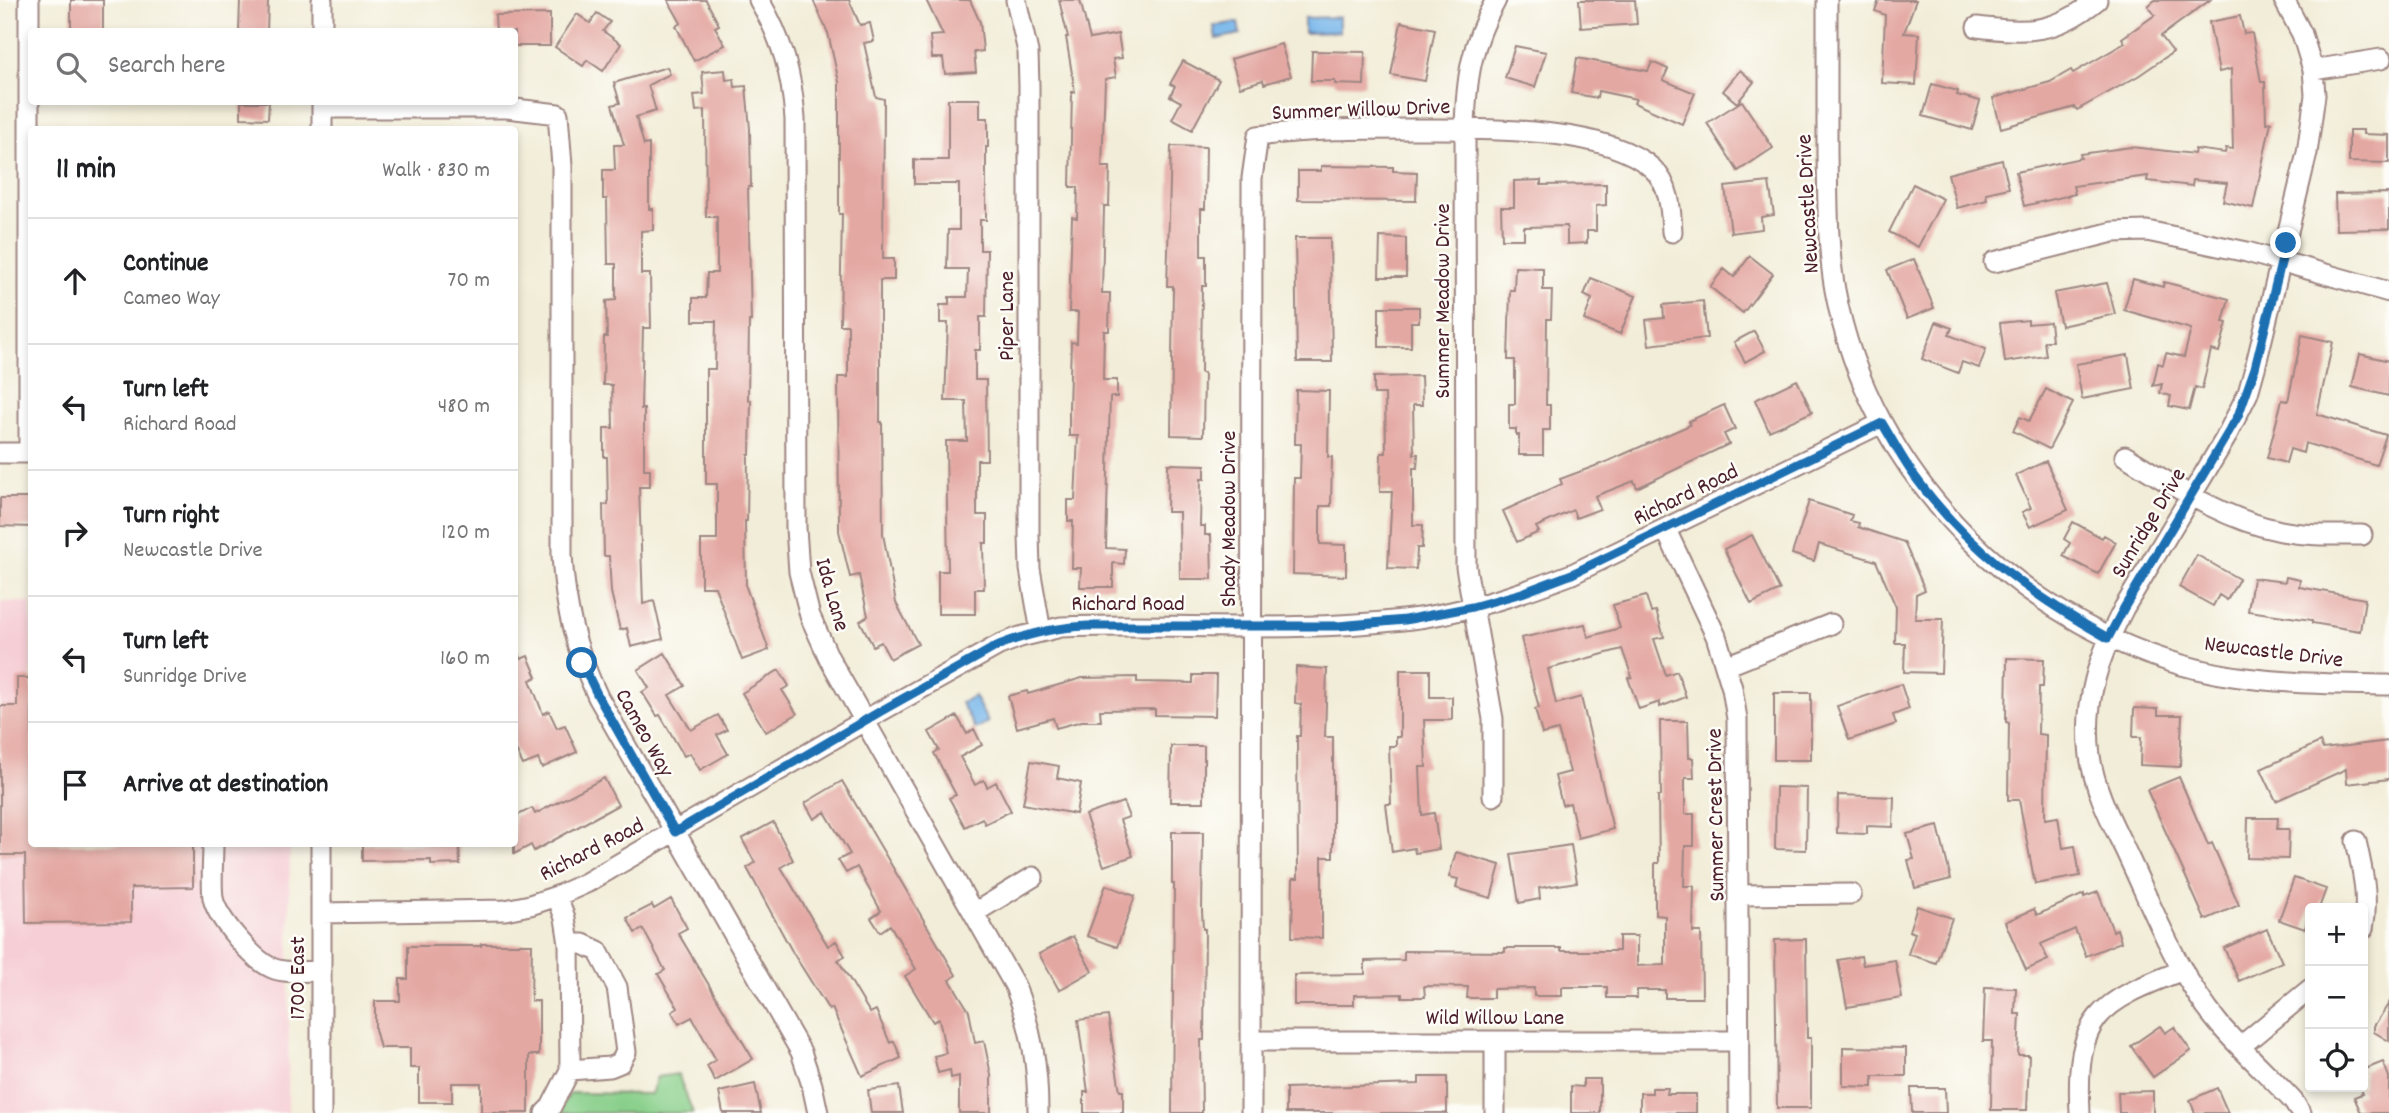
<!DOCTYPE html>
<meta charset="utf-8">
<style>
body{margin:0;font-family:Dekko,sans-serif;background:#f2f2f2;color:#202124}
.controls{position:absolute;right:21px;bottom:21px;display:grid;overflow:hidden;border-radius:7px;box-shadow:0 4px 10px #0003}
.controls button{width:63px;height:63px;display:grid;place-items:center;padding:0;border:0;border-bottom:2px solid #e0e0e0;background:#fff;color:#202124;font:35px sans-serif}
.stop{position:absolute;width:21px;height:21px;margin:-16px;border:5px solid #1f6fb2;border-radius:50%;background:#fff}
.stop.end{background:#1f6fb2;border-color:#fff;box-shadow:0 2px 7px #0008}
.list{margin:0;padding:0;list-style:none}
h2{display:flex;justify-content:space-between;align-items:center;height:91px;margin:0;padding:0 28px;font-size:30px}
h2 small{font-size:23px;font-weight:400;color:#757577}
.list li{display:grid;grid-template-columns:46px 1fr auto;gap:21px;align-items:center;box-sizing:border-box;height:126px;padding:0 28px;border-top:2px solid #e0e0e0}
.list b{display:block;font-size:26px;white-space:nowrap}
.list p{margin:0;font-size:23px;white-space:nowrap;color:#757577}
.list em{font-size:23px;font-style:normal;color:#757577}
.icon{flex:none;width:38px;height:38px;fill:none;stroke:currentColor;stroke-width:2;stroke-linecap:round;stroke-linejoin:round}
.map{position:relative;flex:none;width:2389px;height:1113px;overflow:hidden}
.search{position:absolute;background:#fff;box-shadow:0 4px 10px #0003;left:28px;top:28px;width:490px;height:77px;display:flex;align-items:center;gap:18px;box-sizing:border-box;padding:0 24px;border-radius:7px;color:#757577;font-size:26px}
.panel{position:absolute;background:#fff;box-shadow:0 4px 10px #0003;left:28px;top:126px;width:490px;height:721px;border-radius:7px}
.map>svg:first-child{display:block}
.built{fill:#f6cfd6}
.green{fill:#88cf8a;stroke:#69775a;stroke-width:2}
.water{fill:#76b6ea;stroke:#606a8a;stroke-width:2}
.building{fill:#e4a8a3}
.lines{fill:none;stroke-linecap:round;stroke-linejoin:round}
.minor-casing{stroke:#9e8682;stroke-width:23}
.minor{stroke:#fff;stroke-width:19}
.route{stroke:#1f6fb2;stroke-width:9}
.labels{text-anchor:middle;stroke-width:5;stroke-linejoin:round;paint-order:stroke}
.street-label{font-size:23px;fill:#4a1f2b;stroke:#fdfcf7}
</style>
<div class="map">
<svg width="2389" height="1113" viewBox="0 0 2389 1113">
<rect width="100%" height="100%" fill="#fdfcf7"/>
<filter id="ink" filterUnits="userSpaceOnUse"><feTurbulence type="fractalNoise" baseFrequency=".0143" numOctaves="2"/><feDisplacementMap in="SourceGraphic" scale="14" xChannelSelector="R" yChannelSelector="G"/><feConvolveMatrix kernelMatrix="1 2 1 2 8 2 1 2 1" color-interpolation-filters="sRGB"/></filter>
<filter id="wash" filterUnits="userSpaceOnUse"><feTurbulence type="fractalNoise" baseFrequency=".00686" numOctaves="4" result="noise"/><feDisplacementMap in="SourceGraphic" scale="28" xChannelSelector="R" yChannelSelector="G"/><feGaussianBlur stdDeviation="1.57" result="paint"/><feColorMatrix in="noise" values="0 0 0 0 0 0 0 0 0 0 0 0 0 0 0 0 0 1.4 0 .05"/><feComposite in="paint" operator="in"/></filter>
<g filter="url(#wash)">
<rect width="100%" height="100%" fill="#f2edd8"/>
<path class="built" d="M0 602H31L32 844H290L288 1113H0Z"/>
<path class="green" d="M678 1074 693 1113H556L571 1093 651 1094 657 1077Z"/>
<path class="water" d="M1339 17V32L1304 33V18Z
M1238 22 1240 34 1216 39 1214 26Z
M974 696 988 722 975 729 961 703Z"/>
<g id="blocks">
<path class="building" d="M71 0H103V32H71Z
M240 0H268L267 32H239Z
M668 0H706L719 25 715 27 725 45 694 61 676 26 681 23Z
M813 0H849L860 25 870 23 874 41 864 43 876 97 884 99 883 259H894V280H880V422H882L883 534 896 603 918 644 890 659 881 642 873 646 860 621 868 616 859 575 850 577 839 531 838 377H848V325H840L842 214H839V82L828 33Z
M926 0H970L980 22 983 51 974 52 976 72 945 74 943 58H932L930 36 943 35Z
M1059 0H1080L1090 39 1118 34 1122 58 1113 59 1116 77 1105 79 1102 167H1110L1109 206H1104L1102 293H1110L1109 331H1104L1103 380H1117V397H1110L1106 548 1125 549 1124 564 1113 563V587H1080L1081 568H1072L1073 521H1068V500H1075L1078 436H1069V407L1071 342 1077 343 1078 312H1069L1072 217 1077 218 1078 187H1070L1072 92H1075L1066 37H1068Z
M1579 0H1635L1637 24 1581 28Z
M1879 0H1916L1904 33 1919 34 1916 85 1882 83 1885 15 1875 11Z
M2155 0H2210L2161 36 2173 52 2138 76 2077 110 2075 107 2001 128 1993 98 2050 82 2071 70 2073 73 2125 43 2122 38 2155 15 2148 6Z
M597 13 610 22 603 31 621 44 603 71 587 60 583 66 555 47 577 14 590 23Z
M550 14V46H514V32H496L495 15Z
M2240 16 2244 34 2252 33 2261 82H2265L2266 123 2271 122 2253 208 2223 201 2227 183 2193 180 2192 186 2147 181 2148 176 2073 186 2075 194 2024 206 2016 172 2081 158 2080 154 2131 147 2194 154 2195 149 2225 153 2226 148 2233 149 2231 69 2219 72 2209 22Z
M1401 22 1435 29 1425 81 1391 75Z
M1281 44 1291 76 1264 84 1263 80 1240 87 1231 59Z
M1515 46 1546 52 1535 87 1505 78Z
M1312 51 1365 52 1364 85 1335 84V81H1311Z
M1577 58 1648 71 1652 62 1668 69 1663 80 1695 93 1682 124 1634 103 1636 99 1598 91 1597 98 1571 93Z
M1183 61 1219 80 1192 130 1172 119 1181 102 1170 96 1175 86 1170 84Z
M667 67 670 74 648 85 656 111 636 117 644 145 649 144V209H653V230L641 231V274H650L651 328H643L641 409H644V469H650V487H639L643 604 654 601 663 639 631 647 627 628 620 630 611 592 609 556H604L603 505H608L607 457H604V428H613L612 385H603L604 337H607L606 301 616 300V264H608L607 199H603V170H615L614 145H624L612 105 620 103 614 83Z
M725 70 726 80 734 79 735 87 746 86 750 129 751 187H748L751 321H749L748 400H751L750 455H748L747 521H745L746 587 769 650 742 660 715 587H701V540H717V484H706V369H715L716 321H693V298H706L707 273H717V217H706L705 110 696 111 694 95 704 94 702 72Z
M1740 70 1754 82 1737 103 1723 91Z
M1932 84 1958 91 1957 95 1980 101 1972 130 1923 116Z
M948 99H980V118H988V147H986V220H980V250H987L986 317H980V350H975V380H986L987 460H977V515H987V543H983L984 589H975V614H938V571H948L946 441H967L966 401H945L948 323H940V305H949V297H967L968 269H947L948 230H959V184H914V160H948Z
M1742 101 1773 148 1738 171 1707 123Z
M241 102H269L268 119 241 118Z
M2349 130H2363V134L2389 135V163L2349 162Z
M1171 146 1206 147 1205 209H1201V256H1206V286H1202L1201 373H1204L1203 436 1171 435 1173 286H1167Z
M2002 160 2009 188 1986 193 1987 200 1957 208 1948 174Z
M1321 166 1393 167V171L1417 172 1416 201 1298 200V171H1321Z
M1541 180V185L1606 184V205L1596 206V231H1587V243L1567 244V226L1524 227V239H1502L1501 207H1514V181Z
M1769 182 1774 215 1761 217 1762 229 1731 233 1725 187Z
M1913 184 1943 199 1918 247 1889 232Z
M2389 193V229L2336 230 2335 194Z
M1380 237 1406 238V277H1379Z
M1295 238H1330L1332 362H1297Z
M1750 256 1773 274 1743 313 1710 287 1724 269 1734 277Z
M1914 259 1934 308 1907 319 1887 270Z
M1515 267 1543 268V290H1552L1551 319H1547L1546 405H1550V430H1543V455H1519V435H1516V429H1509V404H1515V360H1508L1510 290H1514Z
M1591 278 1636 296 1620 334 1584 320 1592 299 1584 295Z
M2133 279 2163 287 2164 282 2229 299 2223 322 2227 323 2219 352 2211 350 2202 389 2195 387 2189 410 2169 406 2171 396 2160 393 2162 384 2153 386 2158 363 2163 365 2166 353 2184 357 2191 329 2124 310Z
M2107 283 2115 314 2061 326 2054 293Z
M1703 301 1707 338 1649 345 1646 320 1664 318 1663 305Z
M1379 307H1419V322H1411V347H1379Z
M2028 320V324L2050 322 2052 341H2044L2046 356 2005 362 2000 323Z
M1936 322 1952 328 1949 335 1986 349 1979 368 1962 362 1958 373 1922 359Z
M1754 331 1765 351 1745 362 1734 342Z
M2302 335 2333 342 2317 414 2386 435 2376 465 2305 443 2303 453 2290 449 2286 463 2267 458 2282 400 2288 401Z
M2360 354 2389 361V396L2352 387Z
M2128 355 2134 389 2082 399 2076 364Z
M1421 376 1422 405H1413L1414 454H1418L1417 468H1413V525H1423L1422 548H1417L1416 569 1388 568 1392 492H1380L1381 453H1386L1385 394H1374V377Z
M1797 380 1812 412 1769 431 1755 400Z
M2046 389 2073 403 2049 449 2013 431 2020 417 2029 421Z
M1296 390 1329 391 1328 457H1332L1331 506H1320V544L1346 545V576L1293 574 1294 478H1300L1301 444H1295Z
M1724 405 1735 429 1724 434 1729 444 1637 488 1634 481 1595 496 1600 509 1576 518 1573 510 1536 527 1539 532 1517 542 1503 511 1562 484 1560 479 1606 462 1690 425 1689 421Z
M2046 461 2068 510 2030 527 2022 512 2031 508 2016 475Z
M1168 464 1205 465V479H1201L1200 526H1205V535H1211L1212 579H1180L1179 512H1167Z
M0 498H32V527L0 526Z
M1809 501 1852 515 1850 521 1859 523 1858 527 1904 542 1925 590 1916 594 1915 619H1943L1941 673 1904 672 1905 643H1895L1896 607 1876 561 1819 544 1814 561 1792 554Z
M2073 522 2102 538 2104 535 2116 542 2098 574 2063 556 2070 543 2064 539Z
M1752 535 1780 590 1751 604 1724 549Z
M2197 555 2239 579 2227 600 2219 595 2213 606 2179 587Z
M2286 577 2300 580 2299 587 2365 599 2360 631 2312 623V620L2248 611 2253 578 2285 582Z
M1646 596 1651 612 1656 611 1664 637 1654 639 1666 675 1677 671 1686 697 1660 707V702L1639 709 1628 678 1632 677 1622 649 1548 669 1556 704 1581 697 1613 829 1578 838 1570 803 1562 805 1555 776 1570 772 1558 730 1542 734 1535 709 1539 708 1521 638 1585 624 1588 637 1620 628 1613 605Z
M514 645 521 659 528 656 537 677 530 680 543 714 549 711 557 728 565 725 577 752 542 768 538 759 523 765 514 746Z
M665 653 685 686 669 695 691 730 718 715 727 730 717 735 728 754 700 770 690 753 684 756 660 715 657 716 642 692 649 688 638 670Z
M2007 658 2044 659 2043 687H2039L2038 734 2046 735 2045 819 2058 817 2063 848 2075 846 2080 876 2035 884 2019 800H2008L2009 723 2006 722Z
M1296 667 1327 669 1325 737H1333V857H1322V938L1292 937 1293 878H1298L1297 736H1300L1301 704 1295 703Z
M779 670 789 686 782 690 797 714 766 732 742 693Z
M1400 670H1430V697H1452V720H1424L1426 767H1420L1422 815 1434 813 1439 849 1415 853 1414 848 1392 852 1386 804H1391L1389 746H1396V737H1400Z
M1193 675H1216L1215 716 1155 715V709L1100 710 1101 721H1082L1056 728 1053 718 1017 728 1008 696 1027 691 1028 694 1082 678 1137 677V682L1193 683Z
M17 678H32V844H193V887L131 888V922L26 923 25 855H0V706H17Z
M1901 684 1909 709 1893 715 1896 724 1849 740 1837 706Z
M1774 693H1811V760H1774Z
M2134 708 2158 709V715H2182L2180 767 2140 765 2141 737H2133Z
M957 716 967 734 974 729 982 745 960 757 975 785 984 780 987 787 996 782 1011 811 985 824 982 818 965 827 949 798 956 795 934 753 939 750 929 732Z
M1660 721H1688L1689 758H1693L1694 778H1685V814H1694V846H1685L1684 886H1694L1693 932H1701L1702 998H1665V990H1637V998H1607V987H1562V996H1534V988L1493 989V998H1467L1468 987 1424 986 1425 997H1402V994L1354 995V1005H1294V975L1365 974V961L1404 960V951L1505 952V948H1561V951H1619V936H1637V966L1665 965V916L1655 915V863H1659L1658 796H1661Z
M2389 741V779L2347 784 2346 769 2276 801 2261 769 2320 742 2323 749Z
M1171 746H1204V802H1170Z
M1031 761 1059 766 1057 778 1081 783 1076 814 1023 804Z
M2179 777 2208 845 2212 843 2239 905 2205 920 2147 790Z
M604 778 618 805 534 851 531 845 514 854V817L532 808 535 814Z
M842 781 956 975 950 980 969 1011 975 1043 984 1041 991 1075V1113H959V1076L951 1078 950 1070 938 1073 934 1056 946 1053 939 1019 933 1022 905 976 916 969 890 925 880 932 871 918 881 911 857 867 846 873 838 860 850 854 825 812 814 819 805 803Z
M1776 787 1807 788 1806 850 1775 849Z
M1838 795 1894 797 1893 827 1867 826V834L1837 833Z
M1123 802 1129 817 1120 820 1133 856 1104 866 1085 815Z
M2248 818H2278L2277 829H2289L2288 859 2247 858Z
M773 822 793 860 781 867 828 946 836 941 845 956 838 960 870 1013 876 1010 890 1043 894 1041 901 1058 862 1076 832 1008 829 1010 793 953 747 868 755 863 742 839Z
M1938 826 1951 879 1915 888 1908 860 1914 859 1907 834Z
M1172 832H1203L1202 911 1203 929H1205L1204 1040H1201L1202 1113H1172L1174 884H1172Z
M362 844H459L460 864 431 865V860L362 861Z
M1571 845 1577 882 1539 888 1540 899 1519 903 1511 854Z
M1456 852 1500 865 1491 898 1456 888 1458 879 1449 877Z
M2294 878 2326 889 2319 908H2310L2305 929 2279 920Z
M1106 885 1135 896 1117 947 1087 936Z
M2098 892 2113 931 2117 929 2121 942 2086 956 2075 929 2041 944 2048 960 2026 970 2005 922 2034 909 2037 915 2084 894V897Z
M671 899 687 928 678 933 753 1059 715 1081 707 1066 716 1060 692 1017 679 1024 672 1012 678 1008 658 974 665 970 643 929 635 933 627 918 652 905 654 909Z
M1917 906 1952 918 1936 963 1908 954 1915 933 1909 931Z
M2267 929 2282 962 2239 981 2224 948Z
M1073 936 1092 971 1059 990 1039 954Z
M1806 939 1807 1038H1811V1108H1777L1775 940Z
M481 944H532L531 1001H539V1055H529V1113H481V1083H452V1102H419V1068H410V1048H380L375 1029V1001H400V979H408V946H481Z
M1861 956 1863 965 1895 960 1902 998 1847 1007 1838 960Z
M1985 987 2016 988 2015 1014H2020L2018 1055H2029L2027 1110H1991L1992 1041H1983Z
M2389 1003V1041L2374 1032V1026Z
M1108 1016 1120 1091H1123V1113H1084V1092H1088L1078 1020Z
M2160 1026 2165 1033 2174 1027 2191 1051 2153 1077 2131 1046Z
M1843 1047 1906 1048V1076H1873V1087L1843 1086Z
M2383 1062 2389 1077V1113H2361L2354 1097 2362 1094 2359 1087H2363V1070Z
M1419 1077H1447V1113H1286V1088L1419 1084Z
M1583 1079H1600V1113H1571V1086L1583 1087Z
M755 1084 761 1113H723L719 1092Z
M899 1086 903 1113H871L868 1090Z
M1652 1088H1668L1667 1094H1696V1113H1640V1093H1652Z
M1911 1088H1945L1946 1113H1912Z
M2217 1088 2228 1113H2195L2190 1100Z
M2153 1091V1113H2119L2118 1092Z"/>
</g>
</g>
<g filter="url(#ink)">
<use href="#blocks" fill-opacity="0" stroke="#9e8682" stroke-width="2"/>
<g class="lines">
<g class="minor-casing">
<path id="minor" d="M29 0V453
M759 0C782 39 792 74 795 119L796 528 799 572 810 616 829 658 1015 986C1032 1030 1038 1065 1038 1113
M1016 0 1028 52 1029 86V535L1030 569 1041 632
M1827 0C1827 51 1827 102 1827 153 1828 199 1827 245 1835 290 1869 478 2029 635 2215 673 2270 684 2333 684 2389 685
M2284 0 2302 34 2313 70 2315 95 2307 153 2255 368 2248 393 2225 439 2124 608C2099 656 2083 701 2090 756 2095 792 2113 824 2128 856 2155 913 2178 975 2219 1024 2242 1051 2269 1075 2293 1101L2301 1113
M1977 27C2028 33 2055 34 2097 0
M322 32V0
M2313 70 2381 59
M322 108H507L558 114 562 166V555C565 608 575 648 598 697L801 1052 812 1085 818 1113
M322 130V102
M1994 262 2113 232 2147 231 2247 252 2389 292
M0 453H32
M2125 456C2174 486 2224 520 2281 531 2307 536 2335 535 2362 535
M1666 530 1716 636 1732 688 1737 719 1739 1113
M1726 666 1831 624
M1493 796V719L1466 567 1465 129C1466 80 1471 44 1496 0
M2356 841C2363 873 2369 897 2363 929
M213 844C213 861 211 881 213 898 217 918 253 960 272 968 286 974 305 971 321 971
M1739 895 1851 894
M557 896 565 918 569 944
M321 913 505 910 530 905 557 896 586 883 881 711 999 645 1020 637 1061 627C1174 623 1289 633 1403 620 1461 614 1517 595 1572 574L1882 423
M974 913 1033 877
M1251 1041H1739
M1495 1041V1113
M2241 1046 2310 989
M321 1113V844
M545 1113 551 1107 570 1070 569 944H583L598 951 617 987 626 1052 620 1063 610 1067 570 1070
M1251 1113 1252 178 1258 136C1310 129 1360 129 1413 129 1475 129 1604 125 1652 168 1670 184 1671 210 1672 232
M2080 1113C2075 1015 2098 1003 2183 970"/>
</g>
<use href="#minor" class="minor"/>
</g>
</g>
<g class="lines" filter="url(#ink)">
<path class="route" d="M582 663 598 696 675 832 881 711 999 645C1028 634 1056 627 1087 626H1338L1405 620 1472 607 1522 593 1572 574 1882 423C1893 441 1903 461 1916 478 1966 547 2034 597 2108 638L2124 608 2238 416 2255 368 2286 243"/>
</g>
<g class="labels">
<g class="street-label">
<text transform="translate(1361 108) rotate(-2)" y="8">Summer Willow Drive</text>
<text transform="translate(1806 204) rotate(-93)" y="8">Newcastle Drive</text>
<text transform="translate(1441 301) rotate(-90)" y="8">Summer Meadow Drive</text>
<text transform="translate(1005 316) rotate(-90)" y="8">Piper Lane</text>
<text transform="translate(1685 493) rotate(-26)" y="8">Richard Road</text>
<text transform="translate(1227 519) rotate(-90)" y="8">Shady Meadow Drive</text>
<text transform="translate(2147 522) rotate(-59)" y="8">Sunridge Drive</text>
<text transform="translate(834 594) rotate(74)" y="8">Ida Lane</text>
<text x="1128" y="610">Richard Road</text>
<text transform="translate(2274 650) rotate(7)" y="8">Newcastle Drive</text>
<text transform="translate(646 732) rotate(61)" y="8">Cameo Way</text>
<text transform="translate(1714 815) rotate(-91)" y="8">Summer Crest Drive</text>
<text transform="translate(591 848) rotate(-27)" y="8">Richard Road</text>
<text transform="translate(296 978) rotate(-90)" y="8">1700 East</text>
<text x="1495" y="1024">Wild Willow Lane</text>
</g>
</g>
</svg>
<div class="controls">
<button>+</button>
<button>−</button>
<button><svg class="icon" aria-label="locate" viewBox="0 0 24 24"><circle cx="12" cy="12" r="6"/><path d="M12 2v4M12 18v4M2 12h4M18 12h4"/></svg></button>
</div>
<div class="stop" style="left:582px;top:663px"></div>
<div class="stop end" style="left:2286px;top:243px"></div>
<div class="search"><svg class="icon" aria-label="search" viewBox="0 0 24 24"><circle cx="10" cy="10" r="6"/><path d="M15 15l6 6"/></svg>Search here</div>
<section class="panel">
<h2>11 min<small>Walk · 830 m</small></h2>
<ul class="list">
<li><svg class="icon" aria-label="ahead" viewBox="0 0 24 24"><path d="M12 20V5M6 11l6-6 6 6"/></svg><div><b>Continue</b><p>Cameo Way</p></div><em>70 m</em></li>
<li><svg class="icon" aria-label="left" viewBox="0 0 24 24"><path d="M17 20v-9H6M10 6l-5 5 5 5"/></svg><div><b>Turn left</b><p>Richard Road</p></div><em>480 m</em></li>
<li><svg class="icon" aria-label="right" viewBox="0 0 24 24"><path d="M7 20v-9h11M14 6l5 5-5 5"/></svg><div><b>Turn right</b><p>Newcastle Drive</p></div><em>120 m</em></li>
<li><svg class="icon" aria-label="left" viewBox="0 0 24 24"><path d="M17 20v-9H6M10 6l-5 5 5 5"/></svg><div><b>Turn left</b><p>Sunridge Drive</p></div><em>160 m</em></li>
<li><svg class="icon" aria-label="arrive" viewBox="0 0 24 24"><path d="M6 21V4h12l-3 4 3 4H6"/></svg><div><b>Arrive at destination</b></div></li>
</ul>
</section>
</div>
